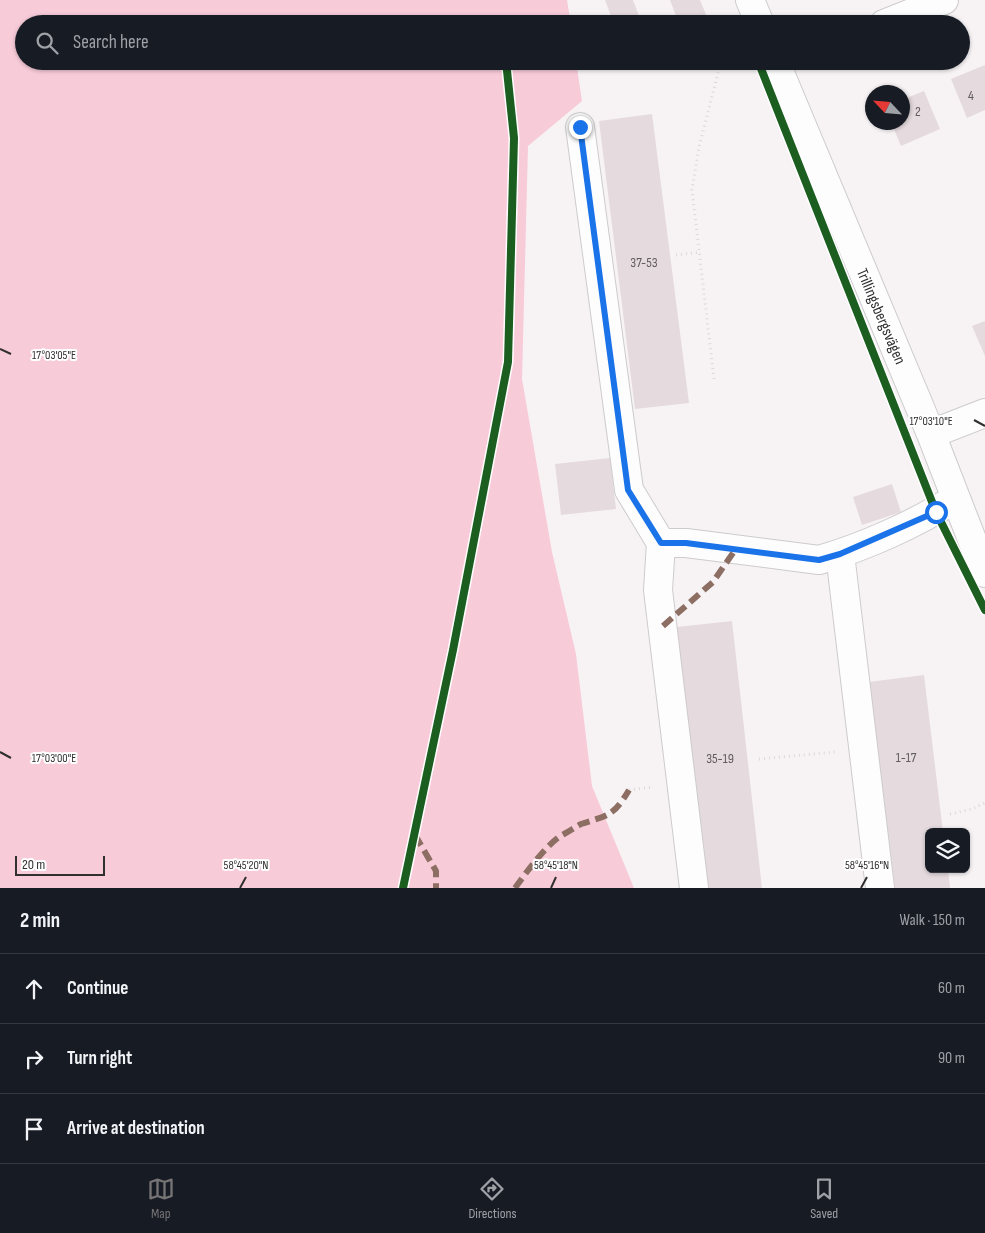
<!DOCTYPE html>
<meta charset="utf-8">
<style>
body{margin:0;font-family:"Sofia Sans Condensed",sans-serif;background:#242831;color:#f1f3f6}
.controls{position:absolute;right:15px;bottom:15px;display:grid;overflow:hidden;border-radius:8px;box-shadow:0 1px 4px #0004}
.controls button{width:45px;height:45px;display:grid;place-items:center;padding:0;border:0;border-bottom:1px solid #363941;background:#171b24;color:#f1f3f6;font:25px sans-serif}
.compass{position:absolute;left:865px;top:85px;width:45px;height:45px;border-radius:50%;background:#171b24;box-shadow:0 1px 4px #0004;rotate:296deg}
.scale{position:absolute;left:15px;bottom:12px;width:90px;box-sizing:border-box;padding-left:5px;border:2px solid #312f30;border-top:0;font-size:14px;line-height:18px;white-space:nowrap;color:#312f30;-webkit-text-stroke:4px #fff;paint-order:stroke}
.stop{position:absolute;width:15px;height:15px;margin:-11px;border:4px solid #1a73e8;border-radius:50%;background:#fff}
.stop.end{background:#1a73e8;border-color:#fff;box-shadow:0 1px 5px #0008}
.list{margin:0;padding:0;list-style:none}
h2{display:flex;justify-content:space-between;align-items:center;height:65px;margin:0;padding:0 20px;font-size:21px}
h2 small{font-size:16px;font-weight:400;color:#9ea1a6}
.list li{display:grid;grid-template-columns:32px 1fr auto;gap:15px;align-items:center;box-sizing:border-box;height:70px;padding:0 20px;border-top:1px solid #363941}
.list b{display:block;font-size:19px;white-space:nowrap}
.list em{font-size:16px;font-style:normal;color:#9ea1a6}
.icon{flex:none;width:28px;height:28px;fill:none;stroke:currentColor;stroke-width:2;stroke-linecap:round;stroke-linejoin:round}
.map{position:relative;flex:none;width:985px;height:888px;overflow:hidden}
.search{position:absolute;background:#171b24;box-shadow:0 1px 4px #0004;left:15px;right:15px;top:15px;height:55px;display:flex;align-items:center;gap:12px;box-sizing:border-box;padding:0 18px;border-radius:28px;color:#9ea1a6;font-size:19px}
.sheet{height:275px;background:#171b24}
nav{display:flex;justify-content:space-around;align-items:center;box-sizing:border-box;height:70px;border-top:1px solid #363941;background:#171b24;font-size:14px;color:#9ea1a6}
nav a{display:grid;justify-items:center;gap:2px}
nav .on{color:#767475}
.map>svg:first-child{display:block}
.green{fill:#f8cbd9}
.building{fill:#e5dade}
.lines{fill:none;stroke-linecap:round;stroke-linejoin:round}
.minor-casing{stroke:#cdcbcc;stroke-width:30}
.path{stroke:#d9d9d9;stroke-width:3;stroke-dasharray:1 4;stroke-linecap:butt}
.minor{stroke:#fefdfe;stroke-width:28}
.quiet{stroke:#8d6e63;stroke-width:6;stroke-dasharray:12 6;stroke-linecap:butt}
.cycleway-casing{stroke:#fff;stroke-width:11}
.cycleway{stroke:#1b5e20;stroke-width:8}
.route{stroke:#1a73e8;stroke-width:6}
.ticks{fill:none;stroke:#312f30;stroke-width:2}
.labels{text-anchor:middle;stroke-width:4;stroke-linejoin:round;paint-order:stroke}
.number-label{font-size:14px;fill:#615c5e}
.street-label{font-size:16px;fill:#312f30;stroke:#fff}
.ticks-label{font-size:12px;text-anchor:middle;fill:#312f30;stroke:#fff;stroke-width:4;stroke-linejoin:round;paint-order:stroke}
</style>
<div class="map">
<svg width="985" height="888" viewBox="0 0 985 888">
<rect width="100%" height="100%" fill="#f7f3f5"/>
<path class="green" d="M0 0H567L571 24H24V61H576L582 101 528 146 522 379 552 552 576 654 592 786 634 888H0Z"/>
<path class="building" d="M605 0H633L642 24H614Z
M670 0H700L710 24H679Z
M985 65V110L967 118 951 79Z
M924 91 940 129 901 146 891 122H902V100Z
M652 114 689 403 635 409 599 121Z
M985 321V356L972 326Z
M610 458 616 509 561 515 555 464Z
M892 484 901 512 862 525 853 497Z
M732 621 762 888H707L677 627Z
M924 675 943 832H929V869H948L950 888H895L869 682Z"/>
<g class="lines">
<g class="minor-casing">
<path id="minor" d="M750 0 760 24
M884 24 944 0
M775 61 931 434 985 573
M580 127 629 490 661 543 658 590 694 888
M931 434 985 413
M661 543H686L819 560C864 547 916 524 956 498
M840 554 880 888"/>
</g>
<path class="path" d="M676 255 701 252
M714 379 692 190 699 147 719 69
M759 759 835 752
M629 790 654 787
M950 814 972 809 985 803"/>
<use href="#minor" class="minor"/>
<path class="quiet" d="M663 626 713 582 735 550
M415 835 436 871V888
M515 888C525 874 549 841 564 834 570 831 575 827 581 824 608 815 613 817 629 790"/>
<g class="cycleway-casing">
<path id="cycleway" d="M758 61 936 512 985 610
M403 888 453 650 508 362 514 138 506 61"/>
</g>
<use href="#cycleway" class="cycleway"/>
</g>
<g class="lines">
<path class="route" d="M580 127 628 490 661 543H686L819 560 840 554 936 512"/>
</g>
<path class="ticks" d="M0 349 11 354M974 420 985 426M0 752 11 758M240 888 246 877M551 888 556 877M861 888 867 877"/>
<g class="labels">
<g class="number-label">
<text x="971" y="100">4</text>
<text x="918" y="116">2</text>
<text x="644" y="267">37-53</text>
<text x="906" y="762">1-17</text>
<text x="720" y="763">35-19</text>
</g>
<g class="street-label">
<text transform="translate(882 316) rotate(67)" y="6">Trillingsbergsvägen</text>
</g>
</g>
<g class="ticks-label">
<text x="54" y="359">17°03'05"E</text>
<text x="931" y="425">17°03'10"E</text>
<text x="54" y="762">17°03'00"E</text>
<text x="246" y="869">58°45'20"N</text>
<text x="556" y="869">58°45'18"N</text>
<text x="867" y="869">58°45'16"N</text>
</g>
</svg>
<div class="controls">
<button><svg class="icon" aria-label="layers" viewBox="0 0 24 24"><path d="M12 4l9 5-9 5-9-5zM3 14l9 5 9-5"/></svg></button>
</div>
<svg class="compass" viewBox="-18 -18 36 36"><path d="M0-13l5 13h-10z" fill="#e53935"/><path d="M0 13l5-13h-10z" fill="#9ea1a6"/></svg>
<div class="scale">20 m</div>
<div class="stop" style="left:936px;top:512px"></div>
<div class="stop end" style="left:580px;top:127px"></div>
<div class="search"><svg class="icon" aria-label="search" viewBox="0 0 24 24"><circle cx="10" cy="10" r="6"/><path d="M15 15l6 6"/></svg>Search here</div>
</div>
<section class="sheet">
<h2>2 min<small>Walk · 150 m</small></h2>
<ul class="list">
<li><svg class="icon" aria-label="ahead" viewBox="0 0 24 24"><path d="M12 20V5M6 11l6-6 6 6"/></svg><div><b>Continue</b></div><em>60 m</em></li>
<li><svg class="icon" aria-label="right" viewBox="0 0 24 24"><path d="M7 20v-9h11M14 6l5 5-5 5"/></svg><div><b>Turn right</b></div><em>90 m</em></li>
<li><svg class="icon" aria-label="arrive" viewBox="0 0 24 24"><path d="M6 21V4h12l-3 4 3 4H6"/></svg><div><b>Arrive at destination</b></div></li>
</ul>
</section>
<nav>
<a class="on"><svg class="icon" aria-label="map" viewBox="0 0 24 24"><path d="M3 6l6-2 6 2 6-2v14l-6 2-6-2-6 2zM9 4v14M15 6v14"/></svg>Map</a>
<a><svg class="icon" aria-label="directions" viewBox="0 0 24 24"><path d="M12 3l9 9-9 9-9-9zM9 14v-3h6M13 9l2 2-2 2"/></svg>Directions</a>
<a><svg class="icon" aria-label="saved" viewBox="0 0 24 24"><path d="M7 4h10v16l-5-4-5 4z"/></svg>Saved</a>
</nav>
